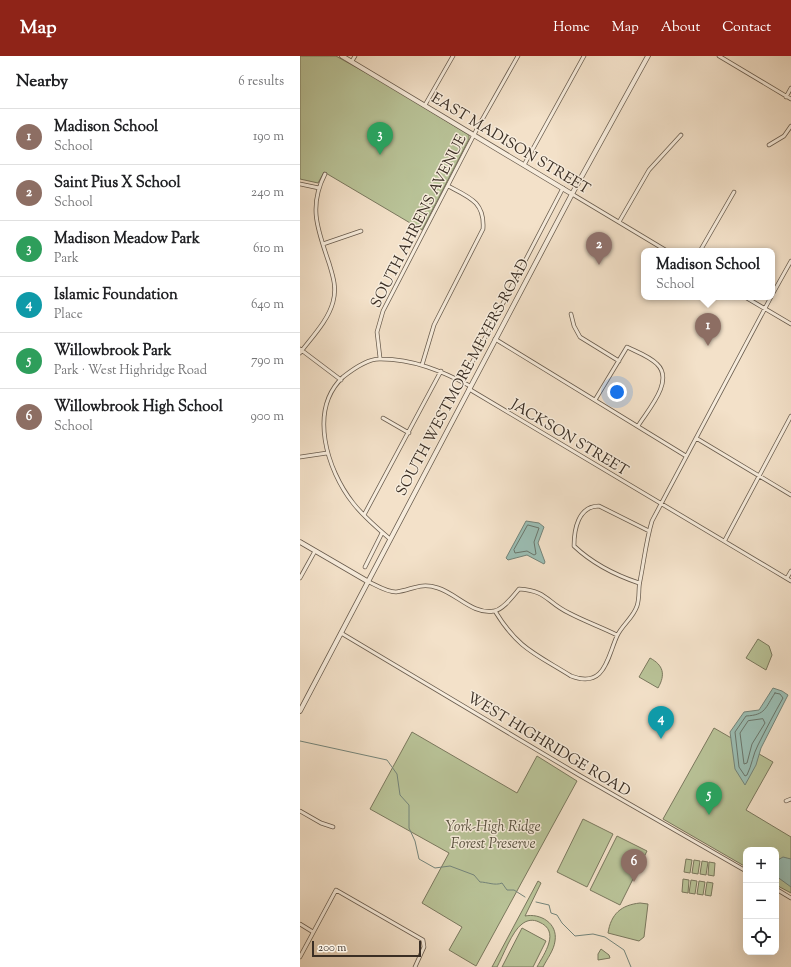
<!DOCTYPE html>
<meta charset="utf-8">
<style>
body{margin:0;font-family:"Sorts Mill Goudy",serif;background:#f2f2f2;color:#202124}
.controls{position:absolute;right:12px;bottom:12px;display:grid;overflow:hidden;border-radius:8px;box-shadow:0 4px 16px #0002}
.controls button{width:36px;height:36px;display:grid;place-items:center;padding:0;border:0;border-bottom:1px solid #e0e0e0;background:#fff;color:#202124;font:20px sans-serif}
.scale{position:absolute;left:12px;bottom:10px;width:109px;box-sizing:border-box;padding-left:4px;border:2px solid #3a2e24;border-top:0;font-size:11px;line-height:14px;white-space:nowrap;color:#3a2e24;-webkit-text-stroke:3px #f7ecdc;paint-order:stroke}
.you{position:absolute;left:317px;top:336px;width:14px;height:14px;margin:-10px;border:3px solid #fff;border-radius:50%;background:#1a73e8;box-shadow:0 0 0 6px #1a73e833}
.badge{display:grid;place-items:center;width:26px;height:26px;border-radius:50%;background:#8f2418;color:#fff;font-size:13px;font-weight:700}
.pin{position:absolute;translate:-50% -33px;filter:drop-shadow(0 1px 2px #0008)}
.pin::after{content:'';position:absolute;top:21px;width:14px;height:12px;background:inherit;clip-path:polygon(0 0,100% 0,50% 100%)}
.popup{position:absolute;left:341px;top:192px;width:134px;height:52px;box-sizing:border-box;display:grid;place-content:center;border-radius:8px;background:#fff;filter:drop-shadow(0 1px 3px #0005);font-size:13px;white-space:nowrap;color:#757577}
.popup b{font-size:15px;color:#202124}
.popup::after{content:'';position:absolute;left:50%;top:100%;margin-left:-8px;border:8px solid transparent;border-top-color:#fff}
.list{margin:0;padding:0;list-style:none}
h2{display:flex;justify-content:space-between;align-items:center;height:52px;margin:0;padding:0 16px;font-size:17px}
h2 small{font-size:13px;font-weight:400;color:#757577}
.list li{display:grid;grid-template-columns:26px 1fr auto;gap:12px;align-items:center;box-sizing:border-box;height:56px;padding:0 16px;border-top:1px solid #e0e0e0}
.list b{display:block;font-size:15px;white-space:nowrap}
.list p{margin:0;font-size:13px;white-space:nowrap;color:#757577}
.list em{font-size:13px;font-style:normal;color:#757577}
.icon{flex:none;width:22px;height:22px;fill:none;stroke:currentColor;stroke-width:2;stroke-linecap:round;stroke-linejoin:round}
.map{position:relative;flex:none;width:491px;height:911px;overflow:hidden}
header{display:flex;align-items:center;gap:24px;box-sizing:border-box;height:56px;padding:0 20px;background:#8f2418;color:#fff}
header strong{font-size:19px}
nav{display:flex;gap:22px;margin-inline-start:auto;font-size:14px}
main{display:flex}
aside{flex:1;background:#fff}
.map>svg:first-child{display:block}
.green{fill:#b9c398;stroke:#7a785e}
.water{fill:#9bbeb4;stroke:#74847a}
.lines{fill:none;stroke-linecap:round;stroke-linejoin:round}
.shore{stroke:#6a766c;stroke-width:1}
.stream{stroke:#74847a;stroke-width:1}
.minor-casing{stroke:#685b4d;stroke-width:4.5}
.tertiary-casing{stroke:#685b4d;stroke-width:5.5}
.minor{stroke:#f7ecdc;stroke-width:3}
.tertiary{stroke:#f7ecdc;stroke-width:4}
.labels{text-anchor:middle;stroke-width:3;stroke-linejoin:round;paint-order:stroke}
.street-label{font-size:15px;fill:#3a2e24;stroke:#f7ecdc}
.park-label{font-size:15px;font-style:italic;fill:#5a5341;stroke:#f7ecdc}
</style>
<header>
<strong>Map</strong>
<nav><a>Home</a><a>Map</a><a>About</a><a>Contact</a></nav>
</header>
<main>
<aside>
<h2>Nearby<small>6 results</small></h2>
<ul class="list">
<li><span class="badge" style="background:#8d6e63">1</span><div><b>Madison School</b><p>School</p></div><em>190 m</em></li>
<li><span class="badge" style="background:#8d6e63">2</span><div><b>Saint Pius X School</b><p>School</p></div><em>240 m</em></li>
<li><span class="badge" style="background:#2e9e5b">3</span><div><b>Madison Meadow Park</b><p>Park</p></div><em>610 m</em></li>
<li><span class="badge" style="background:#0f9aa8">4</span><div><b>Islamic Foundation</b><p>Place</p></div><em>640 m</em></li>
<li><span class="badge" style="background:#2e9e5b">5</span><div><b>Willowbrook Park</b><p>Park · West Highridge Road</p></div><em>790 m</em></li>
<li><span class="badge" style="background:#8d6e63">6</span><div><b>Willowbrook High School</b><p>School</p></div><em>900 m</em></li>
</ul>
</aside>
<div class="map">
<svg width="491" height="911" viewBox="0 0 491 911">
<rect width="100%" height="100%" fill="#f3e1c9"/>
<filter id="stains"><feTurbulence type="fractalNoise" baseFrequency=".005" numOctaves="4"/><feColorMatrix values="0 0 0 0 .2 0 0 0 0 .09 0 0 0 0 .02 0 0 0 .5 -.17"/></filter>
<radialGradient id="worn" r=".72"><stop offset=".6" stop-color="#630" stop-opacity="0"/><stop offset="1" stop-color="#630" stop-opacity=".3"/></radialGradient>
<path class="green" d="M0 0H36L86 28 169 79V83L122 174 24 116 18 127 0 123Z
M458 583 469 590 472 599 466 614 446 602Z
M350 602C363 609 366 618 358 632L339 621Z
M414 672 473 706 446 754 491 781V837L476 829V794H446V811L363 763Z
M112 676 217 737 237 700 277 725 176 910 149 894 162 871 122 847 149 797 70 753Z
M283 763 313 778 287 831 257 816Z
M317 780 347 795 320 849 290 834Z
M386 803 392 804 390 817 384 816Z
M394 804 400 805 398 818 392 817Z
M402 805 408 806 406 819 400 818Z
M409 806 415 807 414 820 408 819Z
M383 823 389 824 388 837 382 836Z
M391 824 397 825 395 838 389 837Z
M238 825 241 827 225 860C240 857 258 867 255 885 254 894 247 903 243 911H237C244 898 261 875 239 866 233 863 227 864 222 868 212 875 203 900 197 911H192Z
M399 825 405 826 403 839 397 838Z
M407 826 413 827 411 840 405 839Z
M340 847 348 848 344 881 339 885 308 877C311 858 321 849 340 847Z
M222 872 246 885 233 911H202Z
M301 893 309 899 310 902 298 904V898Z"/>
<path class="water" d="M226 465 239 467 244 471 238 487 245 506 244 508 227 499 208 504 206 502Z
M473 632 482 635 488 639 461 692 456 709 445 729 435 713 430 676 444 656 459 654Z
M483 801 491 803V831L476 820V805Z"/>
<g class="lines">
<path class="shore" d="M228 469 239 472 234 486 236 498 234 499 227 495 215 497 214 494Z
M475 637 480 638 483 642C474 658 466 673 458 689 453 698 452 709 447 719L445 720 439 711 435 676 446 660C466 659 465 652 475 637Z
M463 663 465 667 452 688 447 707 444 708 440 677 448 665Z"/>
<path class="stream" d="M0 685 87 704 97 718 100 739 109 749V772L115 785 119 803 135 812 150 810 174 819 180 826C187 826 195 830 202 827L207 834H214L225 841
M236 846 249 849 251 857 257 859 262 867 275 880 293 878 305 881 324 894 331 911"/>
<g class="minor-casing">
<path id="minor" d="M419 0 491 43
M52 5 55 0
M486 41 491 32
M125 49 153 0
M469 89 484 80 491 70
M224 109 284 0
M0 128 19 132
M272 138 367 195
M319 166 349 114 381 79
M23 188 61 175
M400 195 434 136
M472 239 491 205
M445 241 491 268
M271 258 274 270 280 281 319 305
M195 283 386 400
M0 293 41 324
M0 297C11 282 28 265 33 246 37 232 33 220 29 207 18 174 8 151 25 118
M80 302 77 276 83 255 178 71 218 0
M122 309 134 269 183 173C185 146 169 141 148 130
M162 326 263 132
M169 333 491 525
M295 344 327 291C337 296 349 300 357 308 375 325 347 355 338 370
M83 362 109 377
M396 382 491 439
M0 401 27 397
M64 459 141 315
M90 483C77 472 63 460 53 447 27 414 8 354 43 321 53 313 68 302 81 303 113 303 142 315 170 330
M425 484 491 360
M65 511 82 477
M0 522 15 495
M487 522 491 515
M67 525C76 529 86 536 96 536 112 534 120 526 138 532 157 538 173 559 194 555 203 554 213 540 219 533 248 535 246 546 269 557 284 565 301 571 317 579
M339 527C315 519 292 507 274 490 274 474 278 450 299 450L349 475
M195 555C218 593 236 598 271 620 305 633 307 602 317 580 322 569 333 562 337 550 340 541 338 533 340 525 344 505 346 485 352 465L471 241
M41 577 279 719 446 815
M486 745 491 743
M0 755 21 767 33 771
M476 833 491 842
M0 868 13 876
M0 901 36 834 123 884 124 891 115 911"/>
</g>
<g class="tertiary-casing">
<path id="tertiary" d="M42 0 272 138
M0 486 67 525
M0 655 272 138 348 0"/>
</g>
<use href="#minor" class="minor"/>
<use href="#tertiary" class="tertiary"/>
</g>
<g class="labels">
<g class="street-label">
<text transform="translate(211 87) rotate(31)" y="5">EAST MADISON STREET</text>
<text transform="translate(118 165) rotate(-63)" y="5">SOUTH AHRENS AVENUE</text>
<text transform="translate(162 321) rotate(-62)" y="5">SOUTH WESTMORE MEYERS ROAD</text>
<text transform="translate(270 381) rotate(31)" y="5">JACKSON STREET</text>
<text transform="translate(249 688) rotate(31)" y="5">WEST HIGHRIDGE ROAD</text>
</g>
<g class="park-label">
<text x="193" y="775">York-High Ridge<tspan x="193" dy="17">Forest Preserve</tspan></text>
</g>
</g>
<rect width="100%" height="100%" filter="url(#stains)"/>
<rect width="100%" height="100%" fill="url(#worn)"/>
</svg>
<div class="controls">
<button>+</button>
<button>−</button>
<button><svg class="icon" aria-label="locate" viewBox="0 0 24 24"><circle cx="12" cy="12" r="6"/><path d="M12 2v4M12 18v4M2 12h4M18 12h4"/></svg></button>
</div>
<div class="scale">200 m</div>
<div class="you"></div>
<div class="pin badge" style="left:408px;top:290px;background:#8d6e63">1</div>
<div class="popup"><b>Madison School</b>School</div>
<div class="pin badge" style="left:299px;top:209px;background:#8d6e63">2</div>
<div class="pin badge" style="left:80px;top:99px;background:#2e9e5b">3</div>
<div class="pin badge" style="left:361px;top:683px;background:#0f9aa8">4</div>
<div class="pin badge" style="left:409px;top:759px;background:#2e9e5b">5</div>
<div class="pin badge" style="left:334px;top:826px;background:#8d6e63">6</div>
</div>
</main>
